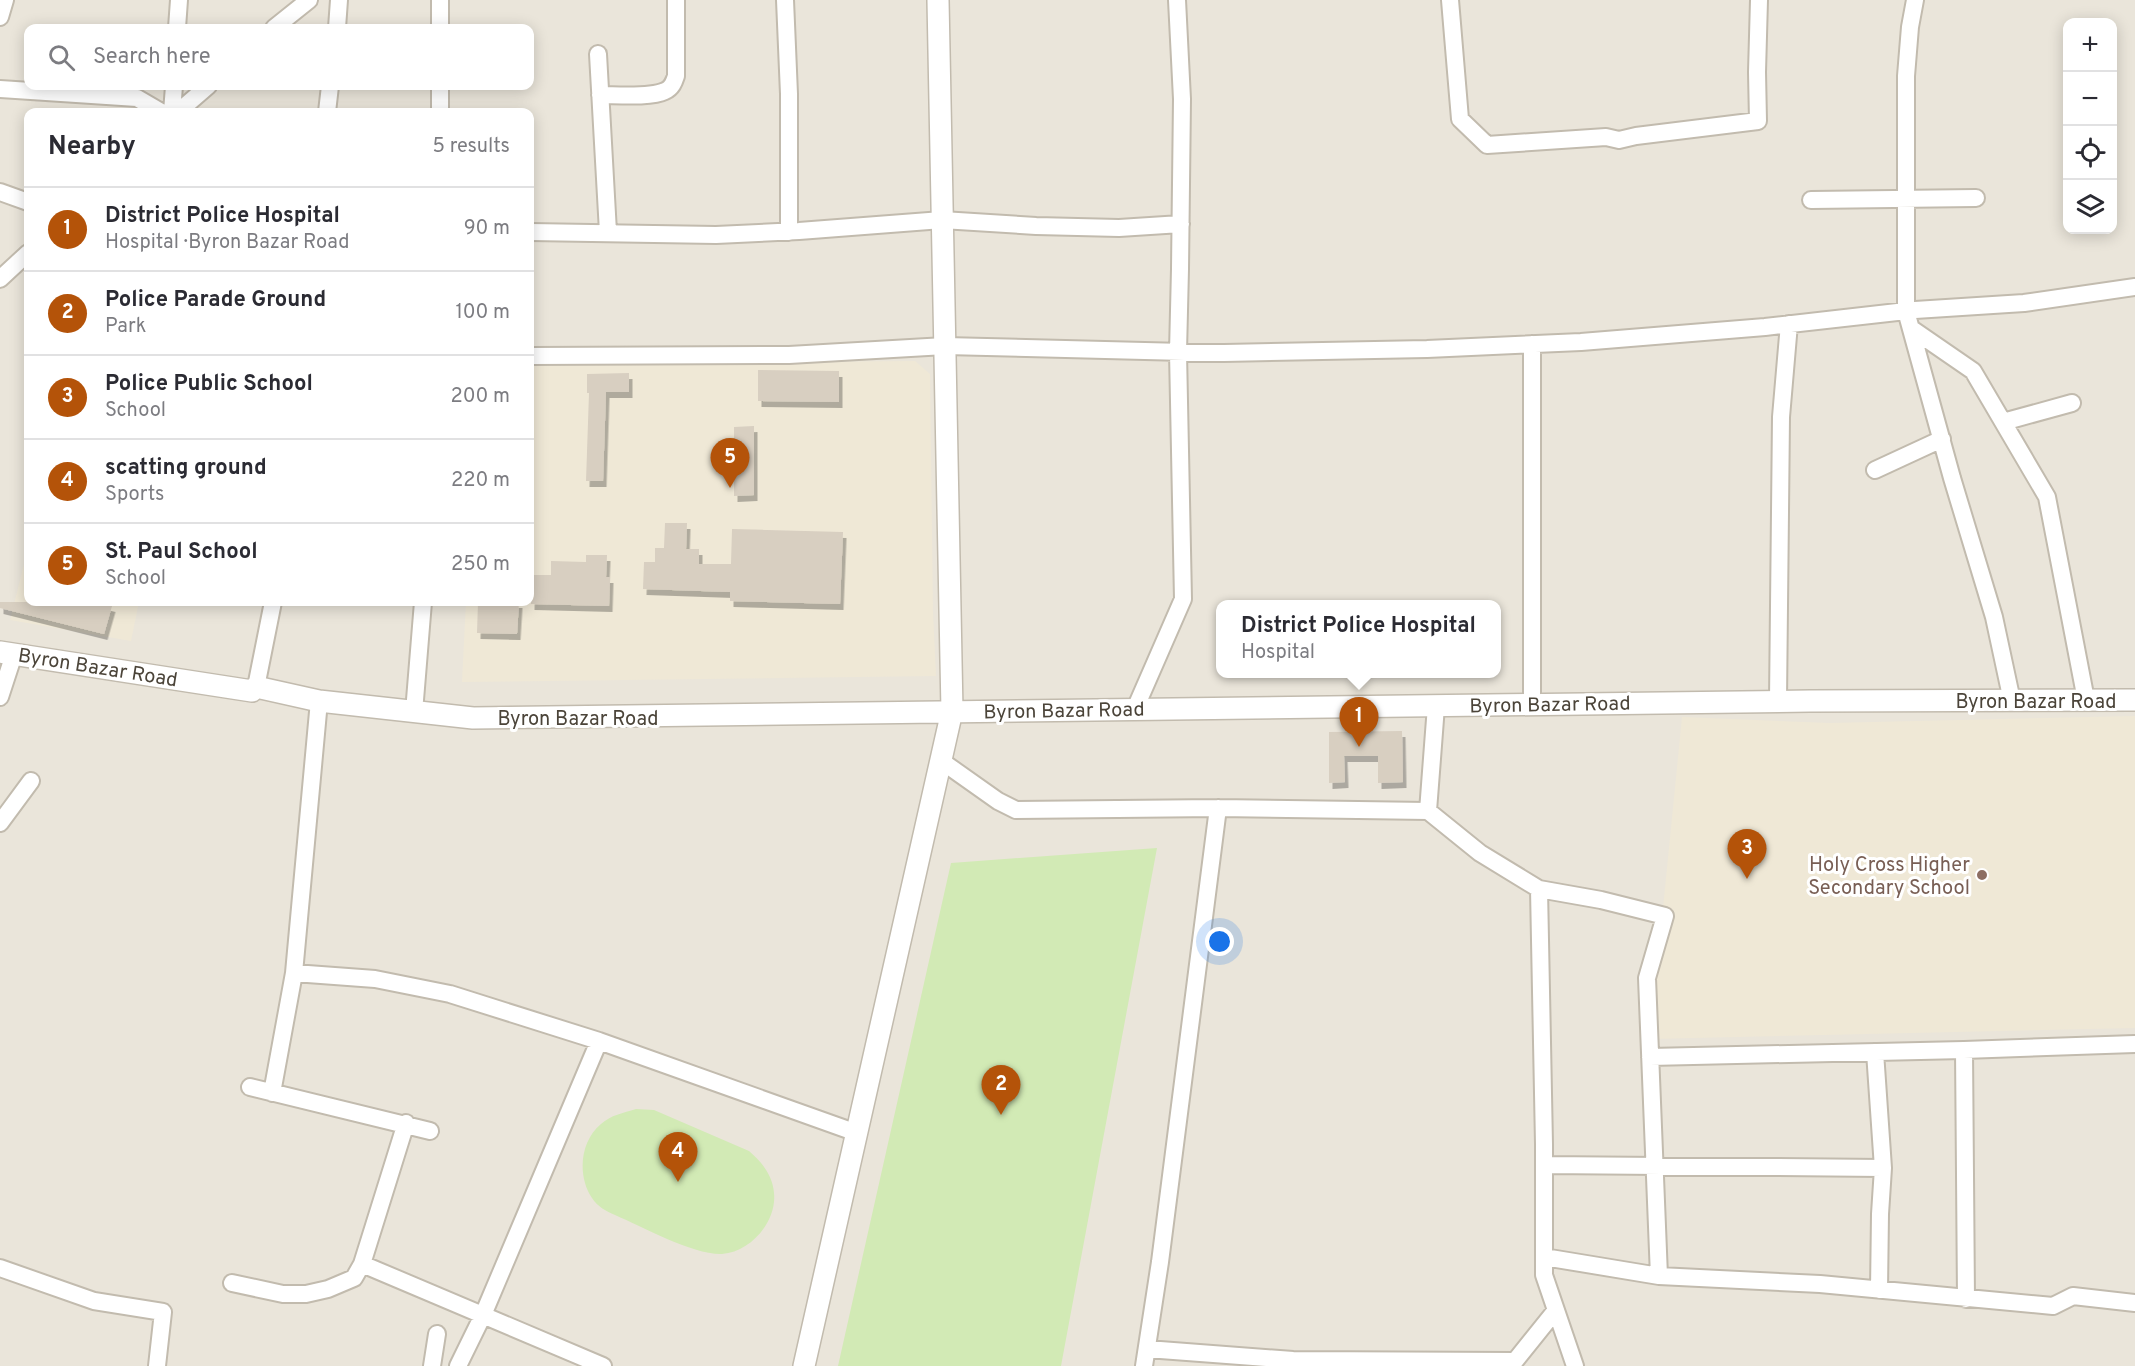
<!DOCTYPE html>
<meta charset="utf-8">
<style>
body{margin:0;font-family:Overpass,sans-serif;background:#f2f2f3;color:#2b2b33}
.controls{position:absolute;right:18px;top:18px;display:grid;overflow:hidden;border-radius:12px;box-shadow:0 3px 15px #0003}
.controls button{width:54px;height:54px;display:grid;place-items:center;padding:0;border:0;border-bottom:2px solid #e1e1e2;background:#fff;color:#2b2b33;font:30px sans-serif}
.you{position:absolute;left:1220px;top:942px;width:21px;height:21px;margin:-15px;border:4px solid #fff;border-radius:50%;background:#1a73e8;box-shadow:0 0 0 9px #1a73e833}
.badge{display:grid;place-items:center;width:39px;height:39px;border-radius:50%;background:#b45309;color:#fff;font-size:20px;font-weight:700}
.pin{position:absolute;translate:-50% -50px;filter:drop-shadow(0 2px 3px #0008)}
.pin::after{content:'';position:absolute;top:32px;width:21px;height:18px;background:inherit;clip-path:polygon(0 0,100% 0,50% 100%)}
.popup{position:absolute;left:1216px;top:600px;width:285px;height:78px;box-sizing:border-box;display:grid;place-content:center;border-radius:12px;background:#fff;filter:drop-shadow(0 2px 4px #0005);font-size:20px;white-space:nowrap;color:#7c7c81}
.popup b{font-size:22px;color:#2b2b33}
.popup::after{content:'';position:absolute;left:50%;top:100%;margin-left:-12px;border:12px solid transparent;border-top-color:#fff}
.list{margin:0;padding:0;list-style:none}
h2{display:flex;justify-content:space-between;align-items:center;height:78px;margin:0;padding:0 24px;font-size:26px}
h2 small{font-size:20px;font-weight:400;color:#7c7c81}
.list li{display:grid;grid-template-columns:39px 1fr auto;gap:18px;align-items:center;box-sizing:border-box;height:84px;padding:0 24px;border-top:2px solid #e1e1e2}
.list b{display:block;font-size:22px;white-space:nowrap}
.list p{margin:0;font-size:20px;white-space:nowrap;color:#7c7c81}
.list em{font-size:20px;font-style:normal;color:#7c7c81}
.icon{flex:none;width:33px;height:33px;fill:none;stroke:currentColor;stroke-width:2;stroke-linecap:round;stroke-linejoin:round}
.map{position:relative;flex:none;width:2135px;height:1366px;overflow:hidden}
.search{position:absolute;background:#fff;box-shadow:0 3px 15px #0003;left:24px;top:24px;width:510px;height:66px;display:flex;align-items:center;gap:15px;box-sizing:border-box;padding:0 21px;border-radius:12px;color:#7c7c81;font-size:22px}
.panel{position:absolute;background:#fff;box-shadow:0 3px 15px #0003;left:24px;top:108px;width:510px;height:498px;border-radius:12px}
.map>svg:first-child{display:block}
.residential{fill:#eae5da;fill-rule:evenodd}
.education{fill:#efe8d6}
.green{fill:#d2eab5}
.building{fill:#d8cfc1;filter:url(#shadow)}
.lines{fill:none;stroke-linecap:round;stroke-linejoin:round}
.minor-casing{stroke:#c2bbae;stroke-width:20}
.tertiary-casing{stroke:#c2bbae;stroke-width:24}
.minor{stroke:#fff;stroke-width:16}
.tertiary{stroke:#fff;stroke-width:21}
.education-dot{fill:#8d6e63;stroke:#fff;stroke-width:2}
.labels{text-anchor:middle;stroke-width:6;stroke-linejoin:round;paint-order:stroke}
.street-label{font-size:20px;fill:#4b4439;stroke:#fff}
.education-label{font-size:20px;fill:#785e54;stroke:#fff;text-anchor:end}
</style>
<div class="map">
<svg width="2135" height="1366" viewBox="0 0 2135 1366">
<defs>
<filter id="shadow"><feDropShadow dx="3.5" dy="6" stdDeviation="0" flood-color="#0004"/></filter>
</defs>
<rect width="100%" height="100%" fill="#f6f3ec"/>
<path class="residential" d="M0 0H2135V1366H0ZM2068 22H2112V230H2068ZM28 28H530V86H28ZM28 112H530V602H28ZM1221 604H1497V674H1221Z"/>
<path class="education" d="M915 361 930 374 933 613 936 676 462 682 466 602H530V364Z
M28 548V602H139L131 641 10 620Z
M2135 716V1028L1650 1039 1682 717 1830 723Z"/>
<path class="green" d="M1157 848 1061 1366H838L951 863Z
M636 1109 654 1110 749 1151C762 1162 773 1176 774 1193 777 1221 751 1252 722 1254 693 1255 643 1227 615 1215 606 1211 598 1207 592 1198 577 1176 580 1141 601 1124 611 1115 623 1113 636 1109Z"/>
<path class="building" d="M758 370 839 371V402L758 401Z
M629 373V392H606L603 481H586L589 393H587V374Z
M754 426V495L734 496V427Z
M665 523H687L686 549H699V564H731L732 529 843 532 840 604 730 601V592L643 589 644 562H655V548H664Z
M586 555H607L606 577H610L609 606 531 604 532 575H551V561L586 562Z
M0 602H95L112 606 104 634 0 608Z
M478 602H519L517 634 477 633Z
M1402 731 1403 782 1378 783V756H1344L1345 782 1329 783V732Z"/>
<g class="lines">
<g class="minor-casing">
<path id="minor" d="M785 0 789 94V232
M1450 0 1460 119 1487 145 1606 137 1619 140 1636 136 1758 121 1757 72 1759 0
M1915 0 1910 27 1906 76V311L1952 478 1994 617 2012 701
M0 17 5 0
M177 28 179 0
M274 28 309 0
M337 28 339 0
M440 28V0
M598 54 608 232
M440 86V112
M0 89 137 98 161 112
M600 95C616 95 651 98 665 91 672 88 674 82 676 76V0
M172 112 174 86
M178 112 208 86
M327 112 330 86
M0 192 28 202
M1811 200 1976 198
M530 232 716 235 799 231 942 220 1036 226 1119 228 1181 224
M0 279 28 253
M1912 329 1973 371 2047 497 2086 700
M530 356 789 355 945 346 1224 353 1427 349 1581 342 1765 327 1915 310 2024 303 2135 287
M2003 422 2072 403
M1875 470 1942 439
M256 687 273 602
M0 697 14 654
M1778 701 1781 417 1789 324
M1532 704V344
M1135 709 1183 599 1178 352 1180 269 1182 99 1177 0
M414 712 423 602
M940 760 998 801 1016 810 1218 808 1428 811 1480 853 1539 889
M1428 811 1436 706
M0 823 31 781
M294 973 375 979 450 994 599 1041 857 1133
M1964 1050 1966 1299
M1875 1052 1883 1168 1880 1214 1879 1290
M1650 1057 1964 1050 2135 1044
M250 1087 430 1131
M272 1093 294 973 319 701
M1544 1165 1883 1168
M1544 1257 1659 1276 1820 1284 2053 1306 2073 1296 2135 1303
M362 1264 603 1366
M0 1268 94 1301 163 1312 157 1366
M232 1283 283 1294H306L328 1289 354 1278 362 1264 406 1123
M1147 1349 1293 1360 1515 1361 1556 1310
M432 1366 437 1334
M458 1366 483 1315 599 1041
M1144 1366 1160 1262 1218 808
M1575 1366 1544 1275V1144L1539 889 1601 900 1665 916 1647 978 1659 1276"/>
</g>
<g class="tertiary-casing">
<path id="tertiary" d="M0 652 252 691 256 687 319 701 473 718 1810 701 2135 700
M804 1366 952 711 938 0"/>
</g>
<use href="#minor" class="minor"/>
<use href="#tertiary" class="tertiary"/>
</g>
<circle class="education-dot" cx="1982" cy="875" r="6"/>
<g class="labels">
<g class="street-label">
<text transform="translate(98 667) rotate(9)" y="7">Byron Bazar Road</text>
<text x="2036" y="708">Byron Bazar Road</text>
<text transform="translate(1550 704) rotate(-1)" y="7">Byron Bazar Road</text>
<text transform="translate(1064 710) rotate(-1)" y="7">Byron Bazar Road</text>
<text x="578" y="725">Byron Bazar Road</text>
</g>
<g class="education-label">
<text x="1970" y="871">Holy Cross Higher<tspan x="1970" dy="23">Secondary School</tspan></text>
</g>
</g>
</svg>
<div class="controls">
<button>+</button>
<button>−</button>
<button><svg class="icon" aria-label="locate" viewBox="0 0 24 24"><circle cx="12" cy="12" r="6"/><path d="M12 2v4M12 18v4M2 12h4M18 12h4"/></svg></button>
<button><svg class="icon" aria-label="layers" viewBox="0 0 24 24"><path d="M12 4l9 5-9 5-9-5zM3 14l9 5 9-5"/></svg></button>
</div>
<div class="you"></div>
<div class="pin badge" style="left:1359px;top:747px">1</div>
<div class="popup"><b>District Police Hospital</b>Hospital</div>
<div class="pin badge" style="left:1001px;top:1115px">2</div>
<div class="pin badge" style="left:1747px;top:879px">3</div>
<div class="pin badge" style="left:678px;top:1182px">4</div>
<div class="pin badge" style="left:730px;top:488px">5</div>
<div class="search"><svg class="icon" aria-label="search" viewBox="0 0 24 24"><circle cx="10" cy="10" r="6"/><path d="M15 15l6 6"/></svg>Search here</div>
<section class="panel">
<h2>Nearby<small>5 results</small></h2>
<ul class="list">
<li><span class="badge">1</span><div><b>District Police Hospital</b><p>Hospital · Byron Bazar Road</p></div><em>90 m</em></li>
<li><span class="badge">2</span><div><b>Police Parade Ground</b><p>Park</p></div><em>100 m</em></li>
<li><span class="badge">3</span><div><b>Police Public School</b><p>School</p></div><em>200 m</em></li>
<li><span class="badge">4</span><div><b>scatting ground</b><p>Sports</p></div><em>220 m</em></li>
<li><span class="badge">5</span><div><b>St. Paul School</b><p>School</p></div><em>250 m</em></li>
</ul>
</section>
</div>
